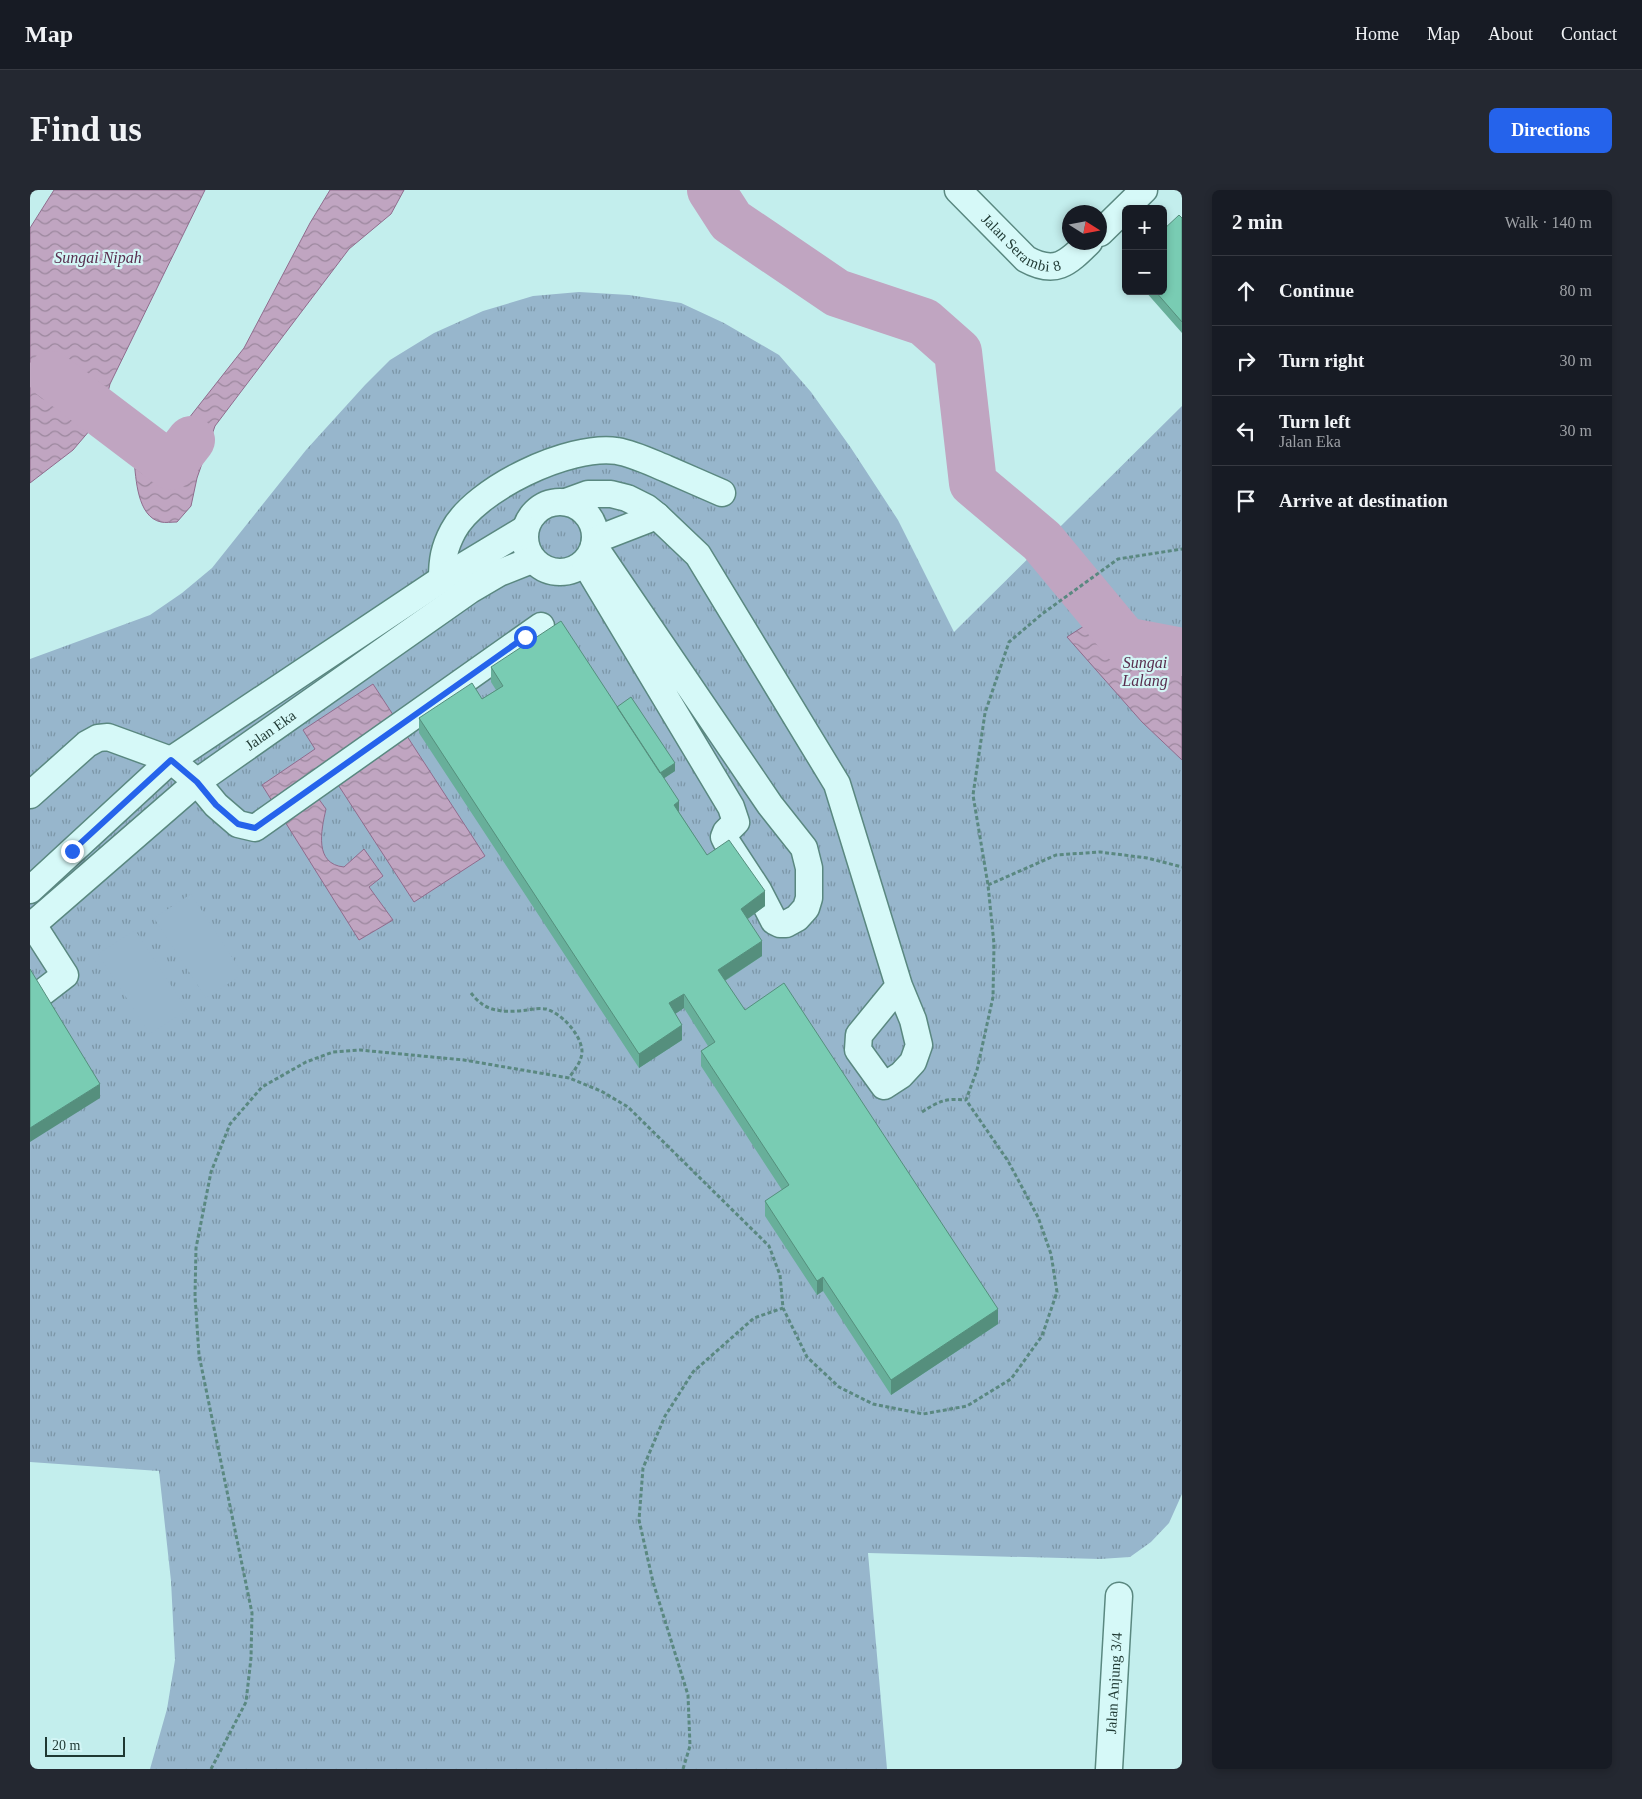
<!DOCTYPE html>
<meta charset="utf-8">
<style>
body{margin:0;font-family:Georgia,serif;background:#242831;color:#f1f3f6}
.controls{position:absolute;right:15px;top:15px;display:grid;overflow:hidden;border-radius:8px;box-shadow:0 2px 8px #0003}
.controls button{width:45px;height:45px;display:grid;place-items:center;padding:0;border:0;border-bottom:1px solid #363941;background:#171b24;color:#f1f3f6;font:25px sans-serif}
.compass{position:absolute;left:1032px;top:15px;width:45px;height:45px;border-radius:50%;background:#171b24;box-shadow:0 2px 8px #0003;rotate:101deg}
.scale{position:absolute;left:15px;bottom:12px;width:80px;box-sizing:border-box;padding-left:5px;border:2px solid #1e3832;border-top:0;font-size:14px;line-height:18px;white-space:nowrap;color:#1e3832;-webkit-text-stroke:4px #d3f5f5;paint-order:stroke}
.stop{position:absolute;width:15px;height:15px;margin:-11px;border:4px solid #2563eb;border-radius:50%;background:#fff}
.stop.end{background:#2563eb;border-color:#fff;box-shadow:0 1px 5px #0008}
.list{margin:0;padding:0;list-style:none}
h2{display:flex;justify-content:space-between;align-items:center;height:65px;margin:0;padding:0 20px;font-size:21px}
h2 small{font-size:16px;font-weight:400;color:#9ea1a6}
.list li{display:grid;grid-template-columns:32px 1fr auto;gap:15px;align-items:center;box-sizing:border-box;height:70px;padding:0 20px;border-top:1px solid #363941}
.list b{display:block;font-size:19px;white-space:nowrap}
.list p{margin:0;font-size:16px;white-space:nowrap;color:#9ea1a6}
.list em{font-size:16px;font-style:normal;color:#9ea1a6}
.icon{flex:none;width:28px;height:28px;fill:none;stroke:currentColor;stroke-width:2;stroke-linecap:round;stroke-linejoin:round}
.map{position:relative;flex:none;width:1152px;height:1579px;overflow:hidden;border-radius:8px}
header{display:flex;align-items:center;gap:30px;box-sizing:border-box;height:70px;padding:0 25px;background:#171b24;border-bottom:1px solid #363941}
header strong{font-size:24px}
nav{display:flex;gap:28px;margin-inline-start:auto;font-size:18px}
.intro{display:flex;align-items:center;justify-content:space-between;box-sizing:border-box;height:120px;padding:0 30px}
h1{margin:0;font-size:35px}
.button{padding:12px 22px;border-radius:8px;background:#2563eb;color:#fff;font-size:18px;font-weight:700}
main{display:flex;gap:30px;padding:0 30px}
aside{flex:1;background:#171b24;border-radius:8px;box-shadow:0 2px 8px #0003}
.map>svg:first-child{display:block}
.grass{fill:url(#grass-tufts)}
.pitch{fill:#97b6cc}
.water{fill:url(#water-waves);stroke:#8f6c8d}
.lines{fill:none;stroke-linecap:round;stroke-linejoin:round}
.river{stroke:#c0a5c1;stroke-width:48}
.minor-casing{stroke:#5a8880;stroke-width:29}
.path{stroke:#5a8880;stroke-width:3;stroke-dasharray:4 2.5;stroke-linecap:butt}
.minor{stroke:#d6f9f8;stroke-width:26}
.wall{fill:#68af9a}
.shaded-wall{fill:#558f7d}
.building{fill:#79ccb3;stroke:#558f7d}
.route{stroke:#2563eb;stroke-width:6}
.labels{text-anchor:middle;stroke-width:4.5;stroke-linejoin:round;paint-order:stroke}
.street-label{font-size:15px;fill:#1e3832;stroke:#d3f5f5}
.water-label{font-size:16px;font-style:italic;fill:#582d4e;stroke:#d3f5f5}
</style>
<header>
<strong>Map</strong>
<nav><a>Home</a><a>Map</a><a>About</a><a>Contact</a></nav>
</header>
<div class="intro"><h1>Find us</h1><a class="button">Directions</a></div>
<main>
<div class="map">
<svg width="1152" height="1579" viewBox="0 0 1152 1579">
<defs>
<pattern id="grass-tufts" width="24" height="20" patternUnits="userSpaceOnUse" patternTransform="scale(1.25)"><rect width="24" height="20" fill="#97b6cc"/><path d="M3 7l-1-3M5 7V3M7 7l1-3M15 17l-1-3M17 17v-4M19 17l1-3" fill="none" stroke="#7b95a6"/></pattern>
<pattern id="water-waves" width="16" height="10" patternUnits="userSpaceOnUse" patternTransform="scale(1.25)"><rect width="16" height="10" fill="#c0a5c1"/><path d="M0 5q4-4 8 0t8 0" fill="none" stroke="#9b879d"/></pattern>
</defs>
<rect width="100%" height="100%" fill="#c3eeed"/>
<path class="grass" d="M549 102 599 105 651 113 694 133 749 165 781 202 821 258 868 330 924 442 1152 216V1304L1139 1333 1121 1352 1100 1367 1070 1369 838 1363 857 1579H120L137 1519 145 1470 141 1391 129 1281 0 1272V469L120 425 152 403 182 378 276 260 335 195 360 170 404 143 453 121 503 106Z"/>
<path class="pitch" d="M161 704 213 784 176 808 124 728Z
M105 740 157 820 120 844 68 764Z"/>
<path class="water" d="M24 0H175L80 194 72 226 43 260 0 293V38Z
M300 0H374L361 24 319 59 185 236 167 288 161 316 147 332C142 332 135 333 131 332 107 327 106 288 104 270L122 246 144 247 214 158 280 33Z
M662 0H697L730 51 682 31Z
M1065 429 1120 444 1152 445V570L1112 532 1037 447Z
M343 494 455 666 384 712 294 573 282 582 278 594 296 619C291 641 284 674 314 677L334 659 353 686 339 697 363 730 329 750 232 595 285 559 273 540Z"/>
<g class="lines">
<path class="river" d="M681 0 701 31 807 103 894 132 928 162 943 293 1012 351 1095 451 1152 462
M21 185 141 276 161 250"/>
<g class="minor-casing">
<g id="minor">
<path id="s1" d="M928 0 996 69C1025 85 1037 74 1059 52"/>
<path d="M1070 43 1114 0"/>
<circle cx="530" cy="347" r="35"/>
<path d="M536 312 558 304H581L597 308 617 318 627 326 668 365 807 594 869 796 883 830 889 855 883 872 871 885 854 896 828 860 829 845 869 796"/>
<path d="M565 350 627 326"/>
<path d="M555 373 701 617 706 632 696 642 694 647 696 651 728 700 744 731 750 734H756L767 728 776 718 779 708V678L774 658 740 615 564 356"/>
<path d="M412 389C412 370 414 358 423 341 445 299 539 254 587 261 604 264 620 272 637 279 655 287 674 295 692 303"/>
<path d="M0 605 57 554 68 548 78 547 141 570 167 592 186 615 208 634 225 638 511 436"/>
<path d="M0 700 141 570 412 389 495 339"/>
<path id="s2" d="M0 737 167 592 440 400 469 383 502 370"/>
<path d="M0 812 35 785 3 735"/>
<path id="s3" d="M1079 1579 1089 1406"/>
</g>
</g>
<path class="path" d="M958 695 1026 665 1070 662 1117 668 1152 677
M441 803C444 807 448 811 452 814 464 823 483 822 497 820 502 819 510 818 516 819 531 823 551 844 552 861 552 872 544 880 539 888
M892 922C909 911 916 908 936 910
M181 1579 216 1512 221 1468 222 1423 169 1165 165 1106 166 1058 181 982 200 934 232 897 276 872 303 862 330 860 434 870 539 888 571 901 598 917 739 1056 750 1085 753 1118 777 1167 809 1197 843 1214 893 1224 937 1216 981 1189 1012 1146 1027 1102 1021 1064 1008 1027 978 971 936 910 947 880 963 807 964 754 958 695 943 605 955 523 979 452 1012 424 1088 369 1152 359
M653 1579 660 1556 658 1505 623 1392 609 1330 613 1278 635 1226 663 1182 724 1128 753 1118"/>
<use href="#minor" class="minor"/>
</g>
<path class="wall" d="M1152 28V143L1115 101H1133Z
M461 477 587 517 645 581 634 588 649 622 677 665 735 716 717 729 732 766 695 791 715 820 968 1134 861 1205 793 1101 787 1105 735 1026V1011L752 1000 671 876V861L678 856 654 818 645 824 652 850 609 878 389 543V528L452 509 466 500 461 492Z"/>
<path class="shaded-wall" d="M645 573V581L627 593V585Z
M649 611V626L644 615Z
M735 701V716L711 734V719Z
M732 751V766L688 795V780Z
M654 804V818L639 828V813Z
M652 835V850L609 878V864Z
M70 894V908L0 952V938Z
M793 1087V1101L787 1105V1091Z
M968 1119V1134L861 1205V1190Z"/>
<path class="building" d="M1149 25 1152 28V132L1125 101H1133V40Z
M531 431 649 611 644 615 677 665 699 650 735 701 711 719 732 751 688 780 715 820 754 793 968 1119 861 1190 793 1087 787 1091 735 1011 759 995 671 861 685 852 654 804 639 813 652 835 609 864 389 528 442 493 452 509 473 496 461 477Z
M601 507 645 573 630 583 587 517Z
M0 779 70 894 0 938Z"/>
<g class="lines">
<path class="route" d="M42 661 141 570 167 592 186 615 208 634 225 638 495 447"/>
</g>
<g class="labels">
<g class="street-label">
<text dy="5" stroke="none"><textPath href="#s1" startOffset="85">Jalan Serambi 8</textPath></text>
<text dy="5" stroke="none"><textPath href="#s2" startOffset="311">Jalan Eka</textPath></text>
<text dy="5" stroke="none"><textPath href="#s3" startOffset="86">Jalan Anjung 3/4</textPath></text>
</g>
<g class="water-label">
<text x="68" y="73">Sungai Nipah</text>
<text x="1115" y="478">Sungai<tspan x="1115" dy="18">Lalang</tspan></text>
</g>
</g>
</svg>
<div class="controls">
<button>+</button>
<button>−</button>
</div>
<svg class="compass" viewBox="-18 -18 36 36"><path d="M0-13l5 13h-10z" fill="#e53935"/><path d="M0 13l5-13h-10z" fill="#9ea1a6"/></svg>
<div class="scale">20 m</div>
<div class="stop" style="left:495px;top:447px"></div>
<div class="stop end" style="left:42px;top:661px"></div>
</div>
<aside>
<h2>2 min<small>Walk · 140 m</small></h2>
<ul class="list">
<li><svg class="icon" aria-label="ahead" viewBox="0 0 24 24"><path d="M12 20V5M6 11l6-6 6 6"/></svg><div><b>Continue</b></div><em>80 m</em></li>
<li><svg class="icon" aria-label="right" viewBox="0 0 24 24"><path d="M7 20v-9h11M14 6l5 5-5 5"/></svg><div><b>Turn right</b></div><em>30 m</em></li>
<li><svg class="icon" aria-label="left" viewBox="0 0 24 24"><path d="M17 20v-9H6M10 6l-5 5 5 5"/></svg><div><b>Turn left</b><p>Jalan Eka</p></div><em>30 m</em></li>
<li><svg class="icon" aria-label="arrive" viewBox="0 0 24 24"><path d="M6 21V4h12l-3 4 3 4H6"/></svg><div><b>Arrive at destination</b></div></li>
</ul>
</aside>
</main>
